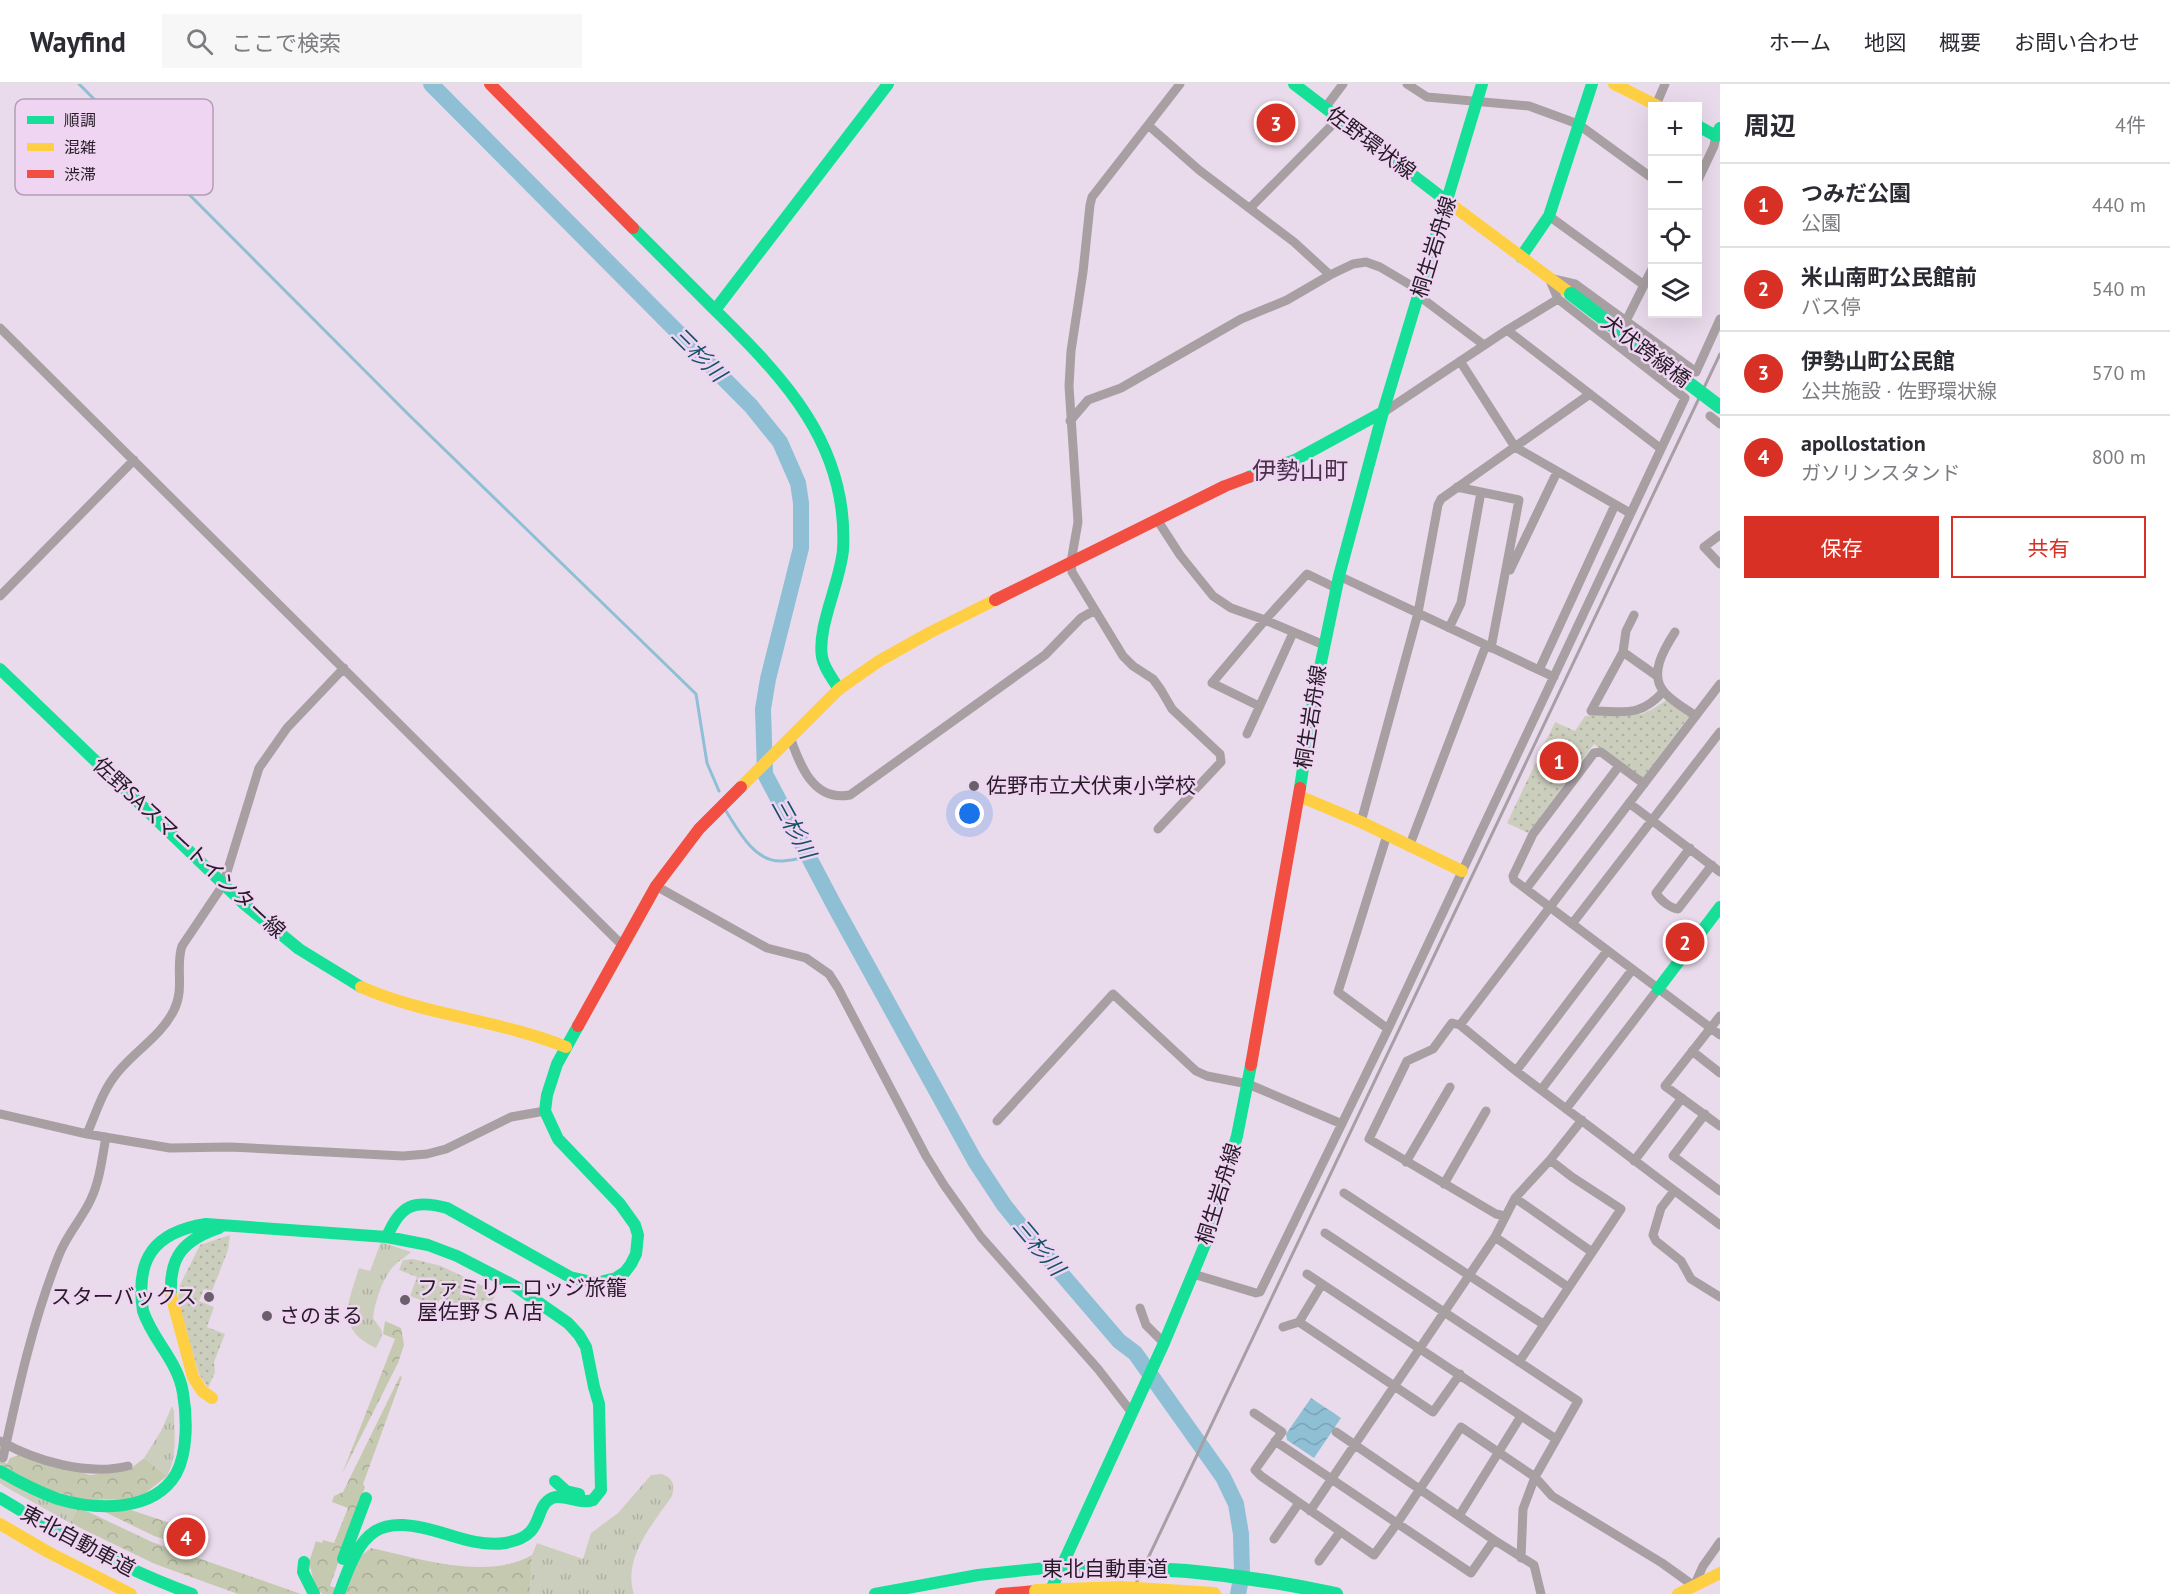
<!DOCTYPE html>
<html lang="ja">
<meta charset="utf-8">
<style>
body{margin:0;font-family:"PT Sans","Noto Sans JP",sans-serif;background:#f7f7f7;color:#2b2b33}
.controls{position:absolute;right:18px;top:18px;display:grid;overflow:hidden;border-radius:0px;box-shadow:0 6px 24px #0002}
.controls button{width:54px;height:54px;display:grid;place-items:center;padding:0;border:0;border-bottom:2px solid #e1e1e2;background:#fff;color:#2b2b33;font:30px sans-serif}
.you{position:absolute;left:970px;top:730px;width:21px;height:21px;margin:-15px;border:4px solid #fff;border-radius:50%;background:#1a73e8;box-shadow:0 0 0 9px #1a73e833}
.badge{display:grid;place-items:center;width:39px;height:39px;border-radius:50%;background:#d93025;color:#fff;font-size:20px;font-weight:700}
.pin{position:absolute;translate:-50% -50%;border:3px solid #fff;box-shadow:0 2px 6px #0006}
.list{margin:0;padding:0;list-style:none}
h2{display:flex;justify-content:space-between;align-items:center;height:78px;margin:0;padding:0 24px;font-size:26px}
h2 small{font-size:20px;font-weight:400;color:#7c7c81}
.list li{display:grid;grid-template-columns:39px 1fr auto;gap:18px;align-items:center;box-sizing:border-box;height:84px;padding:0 24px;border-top:2px solid #e1e1e2}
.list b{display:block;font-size:22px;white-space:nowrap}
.list p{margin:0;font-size:20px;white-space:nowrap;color:#7c7c81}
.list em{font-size:20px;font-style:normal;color:#7c7c81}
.actions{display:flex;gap:12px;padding:18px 24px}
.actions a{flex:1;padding:14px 0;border:2px solid #d93025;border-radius:0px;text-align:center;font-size:21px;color:#d93025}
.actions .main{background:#d93025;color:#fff}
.icon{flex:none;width:33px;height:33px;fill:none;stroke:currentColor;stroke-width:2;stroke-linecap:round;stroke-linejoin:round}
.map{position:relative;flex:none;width:1720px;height:1510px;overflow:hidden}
header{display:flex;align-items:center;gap:36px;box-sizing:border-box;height:84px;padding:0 30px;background:#fff;border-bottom:2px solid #e1e1e2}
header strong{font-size:28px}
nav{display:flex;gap:33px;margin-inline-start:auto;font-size:21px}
.search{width:420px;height:54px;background:#f7f7f7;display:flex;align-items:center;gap:15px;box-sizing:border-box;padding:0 21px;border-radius:0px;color:#7c7c81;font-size:22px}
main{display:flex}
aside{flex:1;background:#fff}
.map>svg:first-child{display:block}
.grass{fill:url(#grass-tufts)}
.forest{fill:url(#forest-crowns)}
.park{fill:url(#park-dots)}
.water{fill:url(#water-waves)}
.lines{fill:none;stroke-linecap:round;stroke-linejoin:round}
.stream{stroke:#8ebfd5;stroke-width:3}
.river{stroke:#8ebfd5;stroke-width:16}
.street{stroke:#a89fa3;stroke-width:9}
.fast{stroke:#16e098;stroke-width:12}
.slow{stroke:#ffcf43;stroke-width:12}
.jam{stroke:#f24e42;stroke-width:12}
.rail{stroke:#a79fa5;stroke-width:3}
.fast-bridge{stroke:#16e098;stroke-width:14}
.slow-bridge{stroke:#ffcf43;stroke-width:14}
.poi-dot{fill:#6b5f6c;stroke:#efd5f2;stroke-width:2}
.labels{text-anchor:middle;stroke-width:5;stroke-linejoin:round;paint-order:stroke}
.street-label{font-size:21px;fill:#261c27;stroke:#efd5f2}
.poi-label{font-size:21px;fill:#261c27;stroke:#efd5f2;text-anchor:start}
.water-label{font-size:22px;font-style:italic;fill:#165567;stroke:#efd5f2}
.quarter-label{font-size:24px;fill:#47324a;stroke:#efd5f2}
.key{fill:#efd5f2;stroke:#b39eb5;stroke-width:1.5}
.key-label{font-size:16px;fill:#261c27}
</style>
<header>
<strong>Wayfind</strong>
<div class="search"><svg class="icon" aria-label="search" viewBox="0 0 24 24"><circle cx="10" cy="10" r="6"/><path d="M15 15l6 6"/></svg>ここで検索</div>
<nav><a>ホーム</a><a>地図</a><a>概要</a><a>お問い合わせ</a></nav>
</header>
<main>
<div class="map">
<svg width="1720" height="1510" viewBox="0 0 1720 1510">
<defs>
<pattern id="grass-tufts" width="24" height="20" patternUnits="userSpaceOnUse" patternTransform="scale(1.5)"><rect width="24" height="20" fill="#cccebd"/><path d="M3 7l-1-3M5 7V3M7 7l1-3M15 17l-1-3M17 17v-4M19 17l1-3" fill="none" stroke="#afb0a2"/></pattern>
<pattern id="forest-crowns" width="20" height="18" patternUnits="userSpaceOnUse" patternTransform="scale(1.5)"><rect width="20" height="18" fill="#c5c9b0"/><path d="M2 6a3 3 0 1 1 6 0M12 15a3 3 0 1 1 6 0" fill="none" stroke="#a9ac97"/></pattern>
<pattern id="park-dots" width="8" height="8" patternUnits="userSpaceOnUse" patternTransform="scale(1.5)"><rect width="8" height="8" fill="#cccebd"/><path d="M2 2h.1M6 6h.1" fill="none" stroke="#afb0a2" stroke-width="1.8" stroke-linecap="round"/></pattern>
<pattern id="water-waves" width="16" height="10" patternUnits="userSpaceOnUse" patternTransform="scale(1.5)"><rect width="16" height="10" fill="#8ebfd5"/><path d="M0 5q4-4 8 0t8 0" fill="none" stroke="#7aa4b7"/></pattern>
</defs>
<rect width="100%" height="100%" fill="#eadbec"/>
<path class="grass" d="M381 1158 411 1168C406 1173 401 1175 396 1180 383 1191 375 1218 373 1234 384 1250 385 1246 376 1264 335 1245 348 1219 359 1184L370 1187Z
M172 1322 174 1327C174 1350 178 1371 167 1392L144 1374 161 1347Z
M662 1390C673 1394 675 1401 672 1412 653 1440 622 1474 634 1510H530L532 1471 537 1459 583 1475 591 1449 618 1429 651 1391Z
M0 1393 78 1423 70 1439 4 1402 0 1399Z"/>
<path class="forest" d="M385 1237 401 1244 404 1261 398 1279 342 1390 395 1255 383 1250Z
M400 1292 402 1293 363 1400 365 1403 330 1502 344 1506 357 1475 371 1464C418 1474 487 1497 532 1471L530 1510H323L316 1506 309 1478 316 1457 322 1459 323 1456 334 1459 348 1424 332 1418 334 1412 343 1408Z
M0 1360 3 1361 1 1376 7 1380 10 1374 22 1370 90 1391 129 1386 144 1374 167 1392 138 1415 83 1416 41 1403 0 1380Z
M78 1423 152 1458 301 1510H238L155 1480 70 1439Z
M131 1426 173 1440 167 1456 154 1452 103 1427Z"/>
<path class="park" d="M1668 615 1690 631 1643 694 1640 693 1594 660 1528 749 1507 739 1555 638 1575 647 1585 632 1641 630C1650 628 1659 620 1668 615Z
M230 1151 228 1166 212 1207 204 1205 199 1217 214 1223 207 1243 225 1250 214 1278 215 1288 208 1304 199 1290 179 1222 178 1205 200 1161Z
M413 1175 441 1182 496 1208 492 1218 484 1216 479 1229 440 1215 437 1222 410 1212 417 1193 399 1186 403 1176Z"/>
<path class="water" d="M1311 1314 1341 1334 1314 1374 1287 1356 1286 1350Z"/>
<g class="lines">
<path class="stream" d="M79 0 410 332 696 610 707 679 719 707
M726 727C738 746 754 777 780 777 789 777 799 774 809 773"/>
<path class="river" d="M431 0 751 322 780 358 798 399 801 419V464L768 595 763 625 765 690 834 821 975 1077 1004 1121 1029 1152 1119 1257 1135 1269 1223 1393 1236 1420 1241 1450 1242 1490 1238 1510"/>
<path class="street" d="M1407 0 1427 13 1529 22 1578 40 1652 94
M1656 21 1665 0
M1325 24 1343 0
M1148 41 1199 86 1294 158 1330 191
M1698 96 1714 62 1716 52
M1250 124 1339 34
M1549 132 1644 201
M1626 237 1652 185
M0 244 622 861
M1507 246 1660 364
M1460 277 1515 363 1630 429
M1384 328 1507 246 1558 215
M1710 332 1720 340
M1070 337 1088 316 1121 304 1241 235 1287 216 1330 191 1353 180 1366 178 1380 183 1412 202 1419 212 1484 261
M1457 403 1519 416 1491 564
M1158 437 1180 471 1213 512 1231 524 1265 536 1324 561
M1720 451 1704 463 1720 480
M1510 486 1557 388
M1339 492 1554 593
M0 512 134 376
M1634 531 1626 547 1623 568 1591 627C1624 627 1639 634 1663 608
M1449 544 1461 519 1481 408
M1675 548C1664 565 1648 591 1665 609 1673 618 1686 625 1696 632
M1623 568 1657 592
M1539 586 1615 421
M1259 622 1212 599 1265 536 1307 490 1336 504
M1247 650 1293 549
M790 653C800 681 813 718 850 711L1045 571 1081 534 1095 526
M1644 700 1601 668 1594 669 1533 750 1513 792 1514 796 1720 951
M1629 719 1720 788
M1361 738 1418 529 1438 421 1441 415 1590 310
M1158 745 1221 678 1220 670 1172 625 1161 606 1153 595 1133 582 1123 572 1072 488 1071 478 1078 438 1069 302 1071 267 1083 188 1090 121 1092 113 1180 0
M1387 751 1338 908 1388 945
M1409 763 1486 561
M1690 764 1656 809C1660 816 1670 824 1678 825L1712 781
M656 802 767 864 806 874 829 890 838 904 926 1072 944 1101 981 1153 1098 1285 1132 1329
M1526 805 1619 682
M1572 840 1720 648
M1720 932 1665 1002 1720 1042
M1460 941 1720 600
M1692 967 1720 989
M1516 987 1607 867
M1541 1006 1632 886
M1566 1025 1658 905
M0 1030 87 1050 170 1064 230 1063 403 1072 427 1070 446 1065 511 1033 545 1027
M1705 1030 1673 1072 1720 1107
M997 1037 1113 910 1196 987 1207 992 1248 1000 1342 1040
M87 1050C96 1029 103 1005 118 988 135 967 162 951 174 926 185 904 175 883 182 862L223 801 259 684 287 644 344 584
M1634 1077 1682 1014
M1406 1078 1450 1003
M1444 1100 1486 1027
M1674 1107 1661 1124 1653 1151 1656 1157 1681 1177 1691 1195 1720 1213
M1344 1109 1543 1240
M1515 1114 1592 1168
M1505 1132 1496 1130 1369 1055 1407 977 1433 965 1452 939 1460 941 1516 987 1720 1141
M1325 1149 1578 1317 1535 1393 1523 1425 1521 1474
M1495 1153 1568 1203
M1193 1190 1256 1209 1260 1208 1388 945 1685 314 1558 215 1549 194 1575 200 1696 288 1720 235
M1307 1190 1556 1355
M1140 1224 1146 1241 1164 1259
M1299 1238 1433 1328 1460 1290
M1283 1243 1299 1238 1322 1200
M1519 1278 1621 1125 1572 1093 1550 1076
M1254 1329 1282 1348 1255 1386 1261 1392 1374 1471 1398 1438 1461 1343 1535 1393 1552 1412 1662 1479 1694 1502 1703 1482 1720 1458
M1336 1348 1494 1456 1534 1481 1541 1510
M0 1357C36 1377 87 1392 128 1382
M1275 1357 1471 1489 1494 1456
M3 1374C18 1305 33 1236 59 1171 67 1150 82 1135 91 1115 100 1096 102 1074 106 1053
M1310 1427 1495 1153 1515 1114 1550 1076 1582 1036
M1459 1432 1521 1332
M1274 1455 1299 1419
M1319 1477 1340 1448"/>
<path class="fast" d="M1294 0 1448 118
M1698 42 1716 52 1720 44
M633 144 715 226 888 0
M1521 173 1549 132 1592 0
M715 226C784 294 849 361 843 466 840 499 817 543 822 573 824 585 833 595 839 605
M1249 393 1295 376 1383 328
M0 585 243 819 299 865 361 903
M1300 704 1314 612 1339 492 1383 328 1482 0
M1658 905 1720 823
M387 1153C400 1121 414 1115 447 1124L570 1193 596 1199 616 1194 625 1188 631 1180 636 1170 638 1151 635 1141 620 1120 558 1055 545 1027 547 1011 557 980 578 942
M171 1211C169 1173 183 1156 219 1144
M143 1227C135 1175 154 1148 206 1140L387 1153 428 1161 457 1172 515 1202 568 1239 579 1251 586 1263 594 1303
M0 1387C19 1398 38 1408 58 1415 95 1426 153 1429 176 1390 188 1368 187 1333 183 1309 178 1277 153 1257 143 1227
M555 1397 566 1407 579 1410
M0 1414C62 1452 124 1485 192 1510
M343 1475 366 1414
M304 1478 303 1488 314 1510
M339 1510C362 1445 376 1428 446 1450 465 1456 485 1462 505 1459 547 1452 532 1424 552 1414 563 1409 579 1421 593 1416L601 1406 599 1320 594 1303
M875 1510 978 1491 1046 1484
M1049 1510 1164 1259 1206 1158 1237 1052 1251 981"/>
<path class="slow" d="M1614 0 1658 22
M1448 118 1571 210
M741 703 839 605 879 577 929 549 995 516
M1299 712 1361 738 1462 787
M361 903C427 932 500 936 566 963
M171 1211 193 1293 202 1307 212 1314
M0 1440 48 1468 131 1510
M1678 1510 1720 1489"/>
<path class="jam" d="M490 0 633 144
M995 516 1225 402 1249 393
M578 942 656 802 699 745 741 703
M1251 981 1300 704
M1001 1510 1036 1507"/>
<path class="rail" d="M1131 1510 1720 270"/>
<path class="fast-bridge" d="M1571 210 1720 323
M1046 1484C1145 1480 1240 1489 1336 1510"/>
<path class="slow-bridge" d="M1036 1507 1121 1504 1214 1510"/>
</g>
<g class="poi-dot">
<circle cx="974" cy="702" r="6"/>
<circle cx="209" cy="1213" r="6"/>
<circle cx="405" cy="1216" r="6"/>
<circle cx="267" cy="1232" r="6"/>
</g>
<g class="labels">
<g class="street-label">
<text transform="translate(1371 59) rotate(37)" y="7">佐野環状線</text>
<text transform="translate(1434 163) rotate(-73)" y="7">桐生岩舟線</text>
<text transform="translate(1646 267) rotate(37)" y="7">犬伏跨線橋</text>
<text transform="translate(1311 633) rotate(-81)" y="7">桐生岩舟線</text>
<text transform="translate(189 764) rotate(43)" y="7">佐野SAスマートインター線</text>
<text transform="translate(1219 1110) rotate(-73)" y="7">桐生岩舟線</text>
<text transform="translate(78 1457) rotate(28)" y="7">東北自動車道</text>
<text x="1105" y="1492">東北自動車道</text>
</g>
<g class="poi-label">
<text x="986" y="709">佐野市立犬伏東小学校</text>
<text x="417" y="1211">ファミリーロッジ旅籠<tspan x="417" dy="24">屋佐野ＳＡ店</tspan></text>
<text x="197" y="1220" text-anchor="end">スターバックス</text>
<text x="279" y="1239">さのまる</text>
</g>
<g class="water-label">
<text transform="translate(699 270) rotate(45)" y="8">三杉川</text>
<text transform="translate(794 744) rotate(61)" y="8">三杉川</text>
<text transform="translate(1039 1163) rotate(50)" y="8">三杉川</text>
</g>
<g class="quarter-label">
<text x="1300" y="395">伊勢山町</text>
</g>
</g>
<rect x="15" y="15" width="198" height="96" rx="9" class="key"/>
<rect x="27" y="32" width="27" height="8" fill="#16e098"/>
<rect x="27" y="59" width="27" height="8" fill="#ffcf43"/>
<rect x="27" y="86" width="27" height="8" fill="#f24e42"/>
<g class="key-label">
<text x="64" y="42">順調</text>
<text x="64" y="69">混雑</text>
<text x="64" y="96">渋滞</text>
</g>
</svg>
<div class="controls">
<button>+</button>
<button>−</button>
<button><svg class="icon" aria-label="locate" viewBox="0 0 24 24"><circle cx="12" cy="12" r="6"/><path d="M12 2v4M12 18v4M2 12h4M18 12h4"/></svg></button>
<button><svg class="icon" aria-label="layers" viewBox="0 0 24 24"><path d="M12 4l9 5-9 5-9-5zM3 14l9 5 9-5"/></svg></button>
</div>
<div class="you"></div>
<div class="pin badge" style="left:1559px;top:677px">1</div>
<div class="pin badge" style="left:1685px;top:858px">2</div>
<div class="pin badge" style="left:1276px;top:39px">3</div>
<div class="pin badge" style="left:186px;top:1453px">4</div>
</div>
<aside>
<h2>周辺<small>4件</small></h2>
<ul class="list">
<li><span class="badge">1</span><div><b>つみだ公園</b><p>公園</p></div><em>440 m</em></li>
<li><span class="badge">2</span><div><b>米山南町公民館前</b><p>バス停</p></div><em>540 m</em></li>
<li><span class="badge">3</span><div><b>伊勢山町公民館</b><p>公共施設 · 佐野環状線</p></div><em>570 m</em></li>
<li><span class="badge">4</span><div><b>apollostation</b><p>ガソリンスタンド</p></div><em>800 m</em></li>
</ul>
<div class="actions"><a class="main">保存</a><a>共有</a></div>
</aside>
</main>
